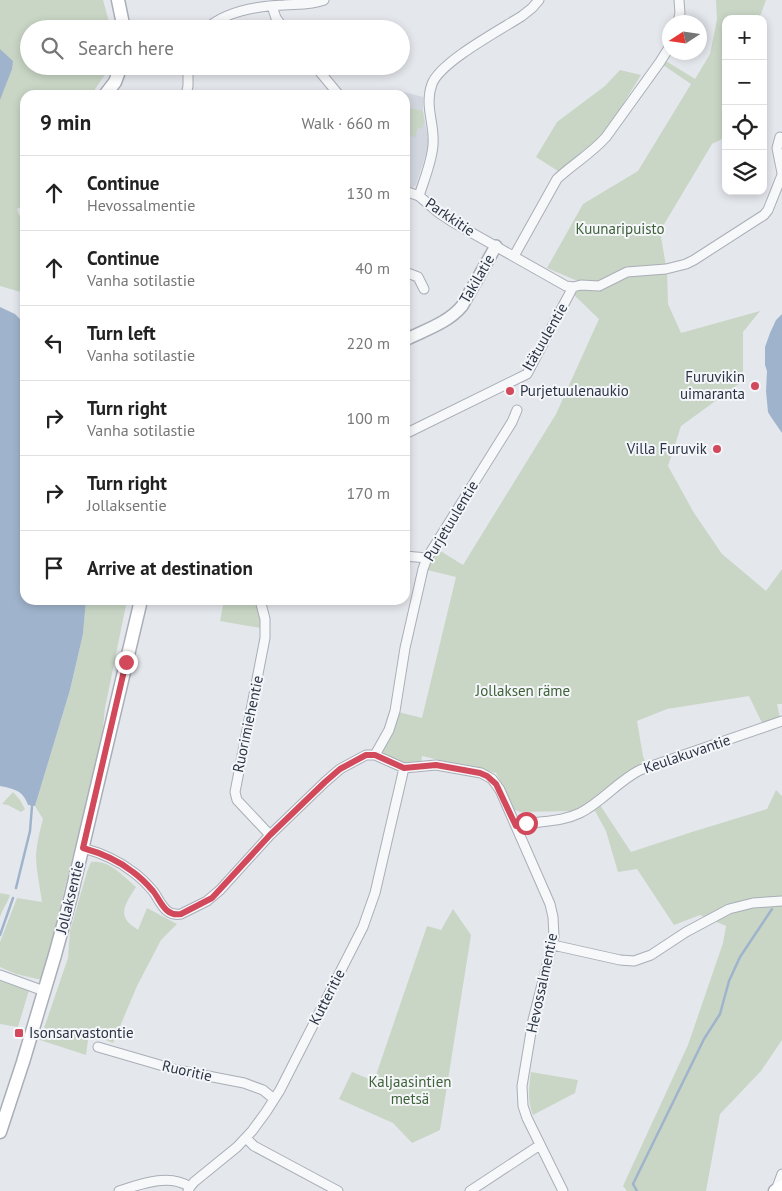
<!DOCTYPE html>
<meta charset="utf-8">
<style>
body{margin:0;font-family:"PT Sans",sans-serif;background:#f6f6f6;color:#222}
.controls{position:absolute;right:15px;top:15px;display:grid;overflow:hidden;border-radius:10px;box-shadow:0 2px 8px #0003}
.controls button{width:45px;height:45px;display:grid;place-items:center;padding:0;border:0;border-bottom:1px solid #e0e0e0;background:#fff;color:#222;font:25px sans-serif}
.compass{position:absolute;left:662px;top:15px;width:45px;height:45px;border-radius:50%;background:#fff;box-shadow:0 2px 8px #0003;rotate:258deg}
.stop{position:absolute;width:15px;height:15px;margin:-11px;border:4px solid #d1495b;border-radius:50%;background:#fff}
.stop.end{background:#d1495b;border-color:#fff;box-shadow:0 1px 5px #0008}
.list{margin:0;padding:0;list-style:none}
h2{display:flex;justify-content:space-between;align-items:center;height:65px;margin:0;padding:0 20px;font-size:21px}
h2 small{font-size:16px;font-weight:400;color:#767676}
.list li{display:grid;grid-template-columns:32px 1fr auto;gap:15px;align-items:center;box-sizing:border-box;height:75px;padding:0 20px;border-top:1px solid #e0e0e0}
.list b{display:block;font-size:19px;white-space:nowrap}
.list p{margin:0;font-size:16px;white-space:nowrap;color:#767676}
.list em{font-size:16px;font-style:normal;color:#767676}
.icon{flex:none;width:28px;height:28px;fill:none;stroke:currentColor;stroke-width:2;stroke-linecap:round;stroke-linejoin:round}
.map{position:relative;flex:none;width:782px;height:1191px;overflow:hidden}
.search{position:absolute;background:#fff;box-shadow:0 2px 8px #0003;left:20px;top:20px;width:390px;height:55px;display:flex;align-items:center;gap:12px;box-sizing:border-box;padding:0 18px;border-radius:28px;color:#767676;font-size:19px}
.panel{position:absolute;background:#fff;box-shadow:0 2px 8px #0003;left:20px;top:90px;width:390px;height:515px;border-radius:15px}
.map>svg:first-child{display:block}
.built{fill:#d2d6de}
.green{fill:#c9d6c5}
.water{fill:#9fb4cc}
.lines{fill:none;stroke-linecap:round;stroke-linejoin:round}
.stream{stroke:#9fb4cc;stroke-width:2.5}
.minor-casing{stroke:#a9aeb7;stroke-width:11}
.tertiary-casing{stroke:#a9aeb7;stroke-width:14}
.secondary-casing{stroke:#a9aeb7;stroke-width:15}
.minor{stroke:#f7f8fa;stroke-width:9}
.tertiary{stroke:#f7f8fa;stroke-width:11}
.secondary{stroke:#fff;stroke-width:12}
.route{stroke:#d1495b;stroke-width:6}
.poi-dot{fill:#d1495b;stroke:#f4f6f9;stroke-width:2}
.labels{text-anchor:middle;stroke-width:4;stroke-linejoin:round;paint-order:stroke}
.street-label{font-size:15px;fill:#2b3445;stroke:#f4f6f9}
.park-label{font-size:15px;fill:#3f6138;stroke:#f4f6f9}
.poi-label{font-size:15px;fill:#2b3445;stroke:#f4f6f9;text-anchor:end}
</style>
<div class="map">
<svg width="782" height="1191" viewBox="0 0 782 1191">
<rect width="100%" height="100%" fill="#e4e7ec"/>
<path class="built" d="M404 92 423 97V111L429 145 416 185 412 188 405 186V95H399Z"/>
<path class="green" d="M0 0H103L111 29H29V66H111L91 95H25V204L17 209 19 215 25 219V298L21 292 0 286Z
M716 0H766L759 19H726V137L712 144 660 231 666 266 599 282H580L547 268 583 204 638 171 691 84 663 65 666 61 695 79 710 54 717 19Z
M620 70 641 75 605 133 558 171 536 157 557 122 605 86Z
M405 107 423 111 424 122 421 129 418 128 415 137 408 135 405 143Z
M667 271 668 304 681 333 760 311 743 332V381L681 426 668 466 694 513 722 554 766 591 782 569V704H777L780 718 763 725 749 696 667 709 637 721 643 756 646 764 589 803 575 811 520 812 512 809 504 788 496 773 422 756 421 763 406 764 384 755 383 750 398 712 422 718 456 577 423 569 434 547 463 565 556 414 599 319 573 294 581 289 627 275Z
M86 600H127L105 708 102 738 42 980 16 974 0 967V942L17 898 42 902C40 887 36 870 36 854 37 842 40 830 43 819L35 806 70 690 83 634Z
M224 600H256L260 612 261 628 220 621Z
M776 790 782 796V1040L761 1071 720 1114 706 1191H627L623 1186 688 1045 723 943 726 926 700 915 674 925 637 869 618 872 606 831 594 809 600 805 631 852 692 832 767 809Z
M13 792 20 800 25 809 21 812 8 805 2 804Z
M91 862C109 859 123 876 136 887 130 897 118 911 128 922 130 925 135 927 138 930L147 908 177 924 161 940 137 986 113 1043 89 1033 86 1055 40 1040 68 958 70 931 87 872Z
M0 893 10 895C7 904 3 908 0 917Z
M453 909 471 935 440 1130 412 1143 393 1123 339 1099 352 1072 374 1081 427 926 441 930Z
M0 980 29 990 18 1027 0 1024Z
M531 1072 578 1080 575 1093 533 1115C527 1100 529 1087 531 1072Z"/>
<path class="water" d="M0 49 13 61 12 69 0 100Z
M0 307 15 314 25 324V600H86L83 634 70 690 35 806 28 805C23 790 14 789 0 786Z
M782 314V433L771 417 768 412 766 391 767 371 765 365V347L770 333 776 320Z"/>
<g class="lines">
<path class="stream" d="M16 888 30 831 32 806
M0 935 13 898
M637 1191 633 1184 704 1039 720 1014 729 981 740 957 772 909"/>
<g class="minor-casing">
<path id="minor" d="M272 6 276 18 284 29
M678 22 680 13 679 0
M206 29C226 11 258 6 284 5 298 4 311 5 324 0
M315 66 339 95
M186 95 188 86V66
M780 137 777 148 782 173
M405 191 419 196 439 213 451 221 566 286 573 287 581 285 599 286 627 272 666 269 686 264 694 260 764 215 768 210 782 175
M419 196C424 180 432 161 433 145 435 124 424 106 432 84 440 62 500 30 522 16L532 8 539 0
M514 256 557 179C573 164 592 153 606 137L660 62 670 46
M405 272 418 277 424 289
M405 434 527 374 573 287
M405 556 427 558
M260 600 265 619V638L235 792 237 800 270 835
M375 755 389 730 395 711 405 648 423 569 427 558 512 422 517 410
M516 826C538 820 559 823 580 813 602 802 618 781 640 770L782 721
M83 848C101 853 118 860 133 872 140 877 147 884 153 891 161 902 165 917 181 914L207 901 220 890 270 835 325 782 340 769 366 755H375L404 768 436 765 481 773 492 779 500 790 550 904 553 917 554 937 533 1020 522 1086 523 1106 527 1118 563 1191
M553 945 620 960 634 961 651 955 686 932 729 909 753 903 782 901
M0 975 44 991
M98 1047 177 1070 244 1083 263 1090 274 1099
M246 1138 254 1146 338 1191
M776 1190 782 1174
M119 1191C141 1184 169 1173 190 1187
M188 1191 190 1187 194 1182 237 1147 252 1131 266 1112 280 1090 363 927 375 893 404 768
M470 1191 540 1145"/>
</g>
<g class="tertiary-casing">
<path id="tertiary" d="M405 340C425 330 448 323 462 306L496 246"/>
</g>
<g class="secondary-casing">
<path id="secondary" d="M118 0 124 29
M105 95 115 82 121 66
M0 1132 23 1062 55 955 71 896 141 600
M775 1191 782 1187"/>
</g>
<use href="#minor" class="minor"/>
<use href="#tertiary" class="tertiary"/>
<use href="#secondary" class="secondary"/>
</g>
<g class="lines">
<path class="route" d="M126 662 83 848C101 853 118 860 133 872 140 877 147 884 153 891 161 901 165 917 181 914L212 898 270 835 325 782 340 769 366 755H375L404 768 436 765 480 773 487 776 496 784 516 826 526 823"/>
</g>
<g class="poi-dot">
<circle cx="755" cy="386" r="5"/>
<circle cx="510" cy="391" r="5"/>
<circle cx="717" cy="449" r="5"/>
<rect x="14" y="1028" width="10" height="10" rx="2.5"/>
</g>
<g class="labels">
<g class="street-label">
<text transform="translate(450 217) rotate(34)" y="5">Parkkitie</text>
<text transform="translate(477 279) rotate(-60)" y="5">Takilatie</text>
<text transform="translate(545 337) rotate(-60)" y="5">Itätuulentie</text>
<text transform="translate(451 521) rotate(-59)" y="5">Purjetuulentie</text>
<text transform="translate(248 724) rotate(-78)" y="5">Ruorimiehentie</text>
<text transform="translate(687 754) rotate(-19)" y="5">Keulakuvantie</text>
<text transform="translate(70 897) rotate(-76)" y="5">Jollaksentie</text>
<text transform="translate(542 983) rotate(-78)" y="5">Hevossalmentie</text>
<text transform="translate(327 997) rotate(-63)" y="5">Kutteritie</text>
<text transform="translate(187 1071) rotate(13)" y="5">Ruoritie</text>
</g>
<g class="park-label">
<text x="620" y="234">Kuunaripuisto</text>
<text x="523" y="696">Jollaksen räme</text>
<text x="410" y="1087">Kaljaasintien<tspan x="410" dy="17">metsä</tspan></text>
</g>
<g class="poi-label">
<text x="745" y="382">Furuvikin<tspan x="745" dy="17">uimaranta</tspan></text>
<text x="520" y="396" text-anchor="start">Purjetuulenaukio</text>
<text x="707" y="454">Villa Furuvik</text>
<text x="29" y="1038" text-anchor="start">Isonsarvastontie</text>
</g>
</g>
</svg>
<div class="controls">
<button>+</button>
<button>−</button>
<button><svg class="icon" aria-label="locate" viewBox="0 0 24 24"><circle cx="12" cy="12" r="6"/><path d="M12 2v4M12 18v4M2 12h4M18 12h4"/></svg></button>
<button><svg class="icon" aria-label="layers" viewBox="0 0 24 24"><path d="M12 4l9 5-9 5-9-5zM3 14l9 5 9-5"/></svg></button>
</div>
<svg class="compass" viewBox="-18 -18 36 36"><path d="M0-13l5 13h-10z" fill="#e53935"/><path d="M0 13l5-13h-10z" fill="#767676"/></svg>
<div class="stop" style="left:526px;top:823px"></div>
<div class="stop end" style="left:126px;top:662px"></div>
<div class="search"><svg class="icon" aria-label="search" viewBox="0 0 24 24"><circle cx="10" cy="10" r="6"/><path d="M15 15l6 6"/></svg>Search here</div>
<section class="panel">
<h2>9 min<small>Walk · 660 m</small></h2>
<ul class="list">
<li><svg class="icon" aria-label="ahead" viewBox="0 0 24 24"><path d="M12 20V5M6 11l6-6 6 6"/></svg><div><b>Continue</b><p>Hevossalmentie</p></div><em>130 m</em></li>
<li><svg class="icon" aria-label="ahead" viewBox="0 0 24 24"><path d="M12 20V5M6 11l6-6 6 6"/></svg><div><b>Continue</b><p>Vanha sotilastie</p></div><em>40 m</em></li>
<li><svg class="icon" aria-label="left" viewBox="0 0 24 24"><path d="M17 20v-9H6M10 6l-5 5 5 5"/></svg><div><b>Turn left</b><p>Vanha sotilastie</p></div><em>220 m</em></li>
<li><svg class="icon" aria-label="right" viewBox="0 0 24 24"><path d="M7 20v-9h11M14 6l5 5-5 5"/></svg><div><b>Turn right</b><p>Vanha sotilastie</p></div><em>100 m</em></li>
<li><svg class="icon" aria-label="right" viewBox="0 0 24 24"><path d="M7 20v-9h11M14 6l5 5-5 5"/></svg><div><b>Turn right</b><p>Jollaksentie</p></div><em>170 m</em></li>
<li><svg class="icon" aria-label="arrive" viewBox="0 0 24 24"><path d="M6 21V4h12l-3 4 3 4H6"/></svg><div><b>Arrive at destination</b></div></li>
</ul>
</section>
</div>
